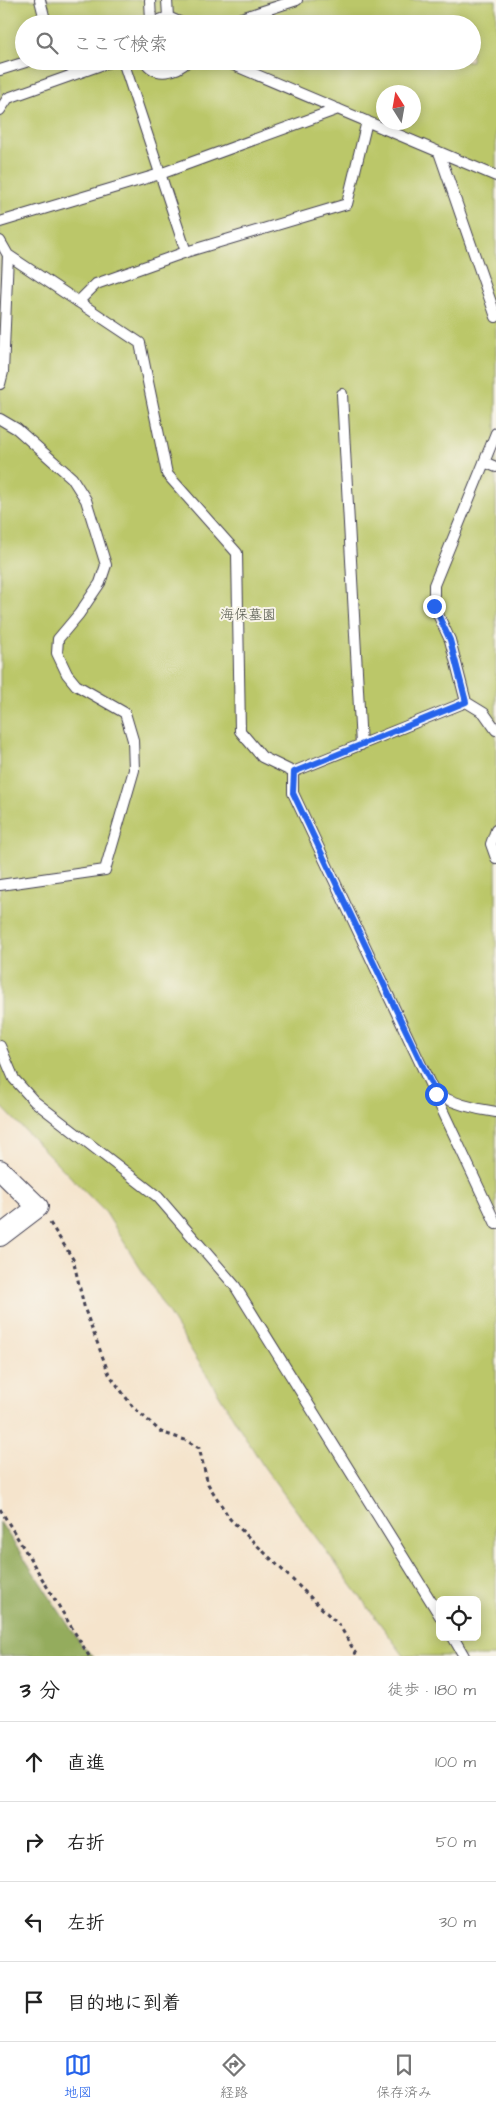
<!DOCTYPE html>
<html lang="ja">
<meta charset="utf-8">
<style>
body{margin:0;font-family:"Architects Daughter","Klee One",sans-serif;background:#f2f2f2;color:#222}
.controls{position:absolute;right:15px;bottom:15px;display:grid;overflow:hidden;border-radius:8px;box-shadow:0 2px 12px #0003}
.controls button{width:45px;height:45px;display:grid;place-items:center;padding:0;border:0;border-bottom:1px solid #e0e0e0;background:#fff;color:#222;font:25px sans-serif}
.compass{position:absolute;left:376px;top:85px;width:45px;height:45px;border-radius:50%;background:#fff;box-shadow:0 2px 12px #0003;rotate:349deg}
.stop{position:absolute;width:15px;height:15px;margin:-11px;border:4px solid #2563eb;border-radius:50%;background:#fff}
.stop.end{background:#2563eb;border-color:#fff;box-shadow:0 1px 5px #0008}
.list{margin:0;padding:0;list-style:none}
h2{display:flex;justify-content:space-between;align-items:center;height:65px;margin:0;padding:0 20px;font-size:21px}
h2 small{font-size:16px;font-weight:400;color:#767676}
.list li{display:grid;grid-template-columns:32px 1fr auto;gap:15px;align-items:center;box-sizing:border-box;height:80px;padding:0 20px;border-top:1px solid #e0e0e0}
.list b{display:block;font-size:19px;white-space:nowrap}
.list em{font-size:16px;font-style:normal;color:#767676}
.icon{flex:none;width:28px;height:28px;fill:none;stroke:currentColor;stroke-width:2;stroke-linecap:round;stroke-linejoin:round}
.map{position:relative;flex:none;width:496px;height:1656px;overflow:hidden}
.search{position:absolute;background:#fff;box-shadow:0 2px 12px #0003;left:15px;right:15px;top:15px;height:55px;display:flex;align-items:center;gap:12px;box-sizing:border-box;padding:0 18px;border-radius:28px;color:#767676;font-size:19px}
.sheet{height:385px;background:#fff}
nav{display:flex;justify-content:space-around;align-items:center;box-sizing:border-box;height:70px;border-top:1px solid #e0e0e0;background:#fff;font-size:14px;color:#767676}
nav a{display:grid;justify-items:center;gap:2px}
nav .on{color:#2563eb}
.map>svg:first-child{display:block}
.green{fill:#bbc769;stroke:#6e7452;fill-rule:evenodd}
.forest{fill:#94ac5d;stroke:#5b674c}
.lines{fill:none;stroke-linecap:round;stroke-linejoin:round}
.service-casing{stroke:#423f51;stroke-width:12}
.minor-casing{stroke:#423f51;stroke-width:22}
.path{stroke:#423f51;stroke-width:3;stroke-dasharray:4 4;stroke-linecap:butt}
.service{stroke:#fff;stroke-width:10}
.minor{stroke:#fff;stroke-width:20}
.route{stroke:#2563eb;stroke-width:6}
.labels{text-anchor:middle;stroke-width:4;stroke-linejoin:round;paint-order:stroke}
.park-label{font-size:14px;fill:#505449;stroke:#f7f3e8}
</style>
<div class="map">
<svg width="496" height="1656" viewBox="0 0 496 1656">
<rect width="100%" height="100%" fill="#f7f3e8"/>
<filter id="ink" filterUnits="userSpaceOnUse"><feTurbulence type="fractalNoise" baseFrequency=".02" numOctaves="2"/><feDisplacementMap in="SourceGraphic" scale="10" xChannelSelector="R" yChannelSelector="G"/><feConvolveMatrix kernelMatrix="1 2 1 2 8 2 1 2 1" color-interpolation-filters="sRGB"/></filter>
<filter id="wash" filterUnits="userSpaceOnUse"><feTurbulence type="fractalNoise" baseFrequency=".0096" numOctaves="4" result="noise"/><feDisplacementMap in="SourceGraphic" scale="20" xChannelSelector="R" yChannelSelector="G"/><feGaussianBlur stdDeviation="1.12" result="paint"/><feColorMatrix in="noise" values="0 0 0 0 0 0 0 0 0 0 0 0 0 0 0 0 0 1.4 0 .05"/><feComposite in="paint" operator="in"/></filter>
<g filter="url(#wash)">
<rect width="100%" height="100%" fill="#f5e4cc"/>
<path class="green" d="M0 0H496V1656H404L264 1467 106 1213 0 1105ZM24 24H472V61H24ZM384 92H414V122H384ZM440 1600H477V1637H440Z"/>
<path class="forest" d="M0 1522 83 1647 94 1656H0Z"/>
</g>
<g filter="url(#ink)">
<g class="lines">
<g class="service-casing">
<path id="service" d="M40 0 46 24
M150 0 151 22
M167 0 168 17
M149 24 168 17 184 24
M223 24 297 0
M123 61 186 252
M145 61C155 78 177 72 188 61
M224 61 496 176
M0 70 29 61
M0 110 8 98 112 61
M439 152 496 317
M0 222 160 174 338 109
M0 241 8 255 140 343 167 474 237 553 240 731 262 757 293 772 466 702
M78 302 96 284 186 252 347 204 367 121
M0 384 3 372 8 255
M342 394 361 745
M0 419 17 429 72 478 86 500 106 565 100 583 79 614 58 639 57 653 67 674 76 685 125 713 133 740 134 770 105 870 0 885
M496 433 434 585V606L450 640 466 702 484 713 496 730
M484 462 496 467
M293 772V793L496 1224
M496 830 491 844 496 858
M0 1046 14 1079 34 1101 158 1197 235 1286 440 1616
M436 1094C455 1104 474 1109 496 1112
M453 1637 464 1656"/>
</g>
<g class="minor-casing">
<path id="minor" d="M0 1170 38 1207 0 1236"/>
</g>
<path class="path" d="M50 1223 73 1259 85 1310 109 1374 133 1407 161 1432 185 1440 199 1448 208 1484 230 1519 340 1626 357 1656
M0 1509 89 1656"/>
<use href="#service" class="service"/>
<use href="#minor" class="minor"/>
</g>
</g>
<g class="lines" filter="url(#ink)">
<path class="route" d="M434 606 450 640 466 702 294 772 293 793 436 1094"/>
</g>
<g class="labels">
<g class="park-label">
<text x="248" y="619">海保墓園</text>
</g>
</g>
</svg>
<div class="controls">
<button><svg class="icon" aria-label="locate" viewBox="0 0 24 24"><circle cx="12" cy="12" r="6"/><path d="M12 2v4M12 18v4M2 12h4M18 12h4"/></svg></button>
</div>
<svg class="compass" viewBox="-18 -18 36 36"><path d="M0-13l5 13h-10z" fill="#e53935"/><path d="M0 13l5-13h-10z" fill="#767676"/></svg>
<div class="stop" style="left:436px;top:1094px"></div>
<div class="stop end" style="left:434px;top:606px"></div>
<div class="search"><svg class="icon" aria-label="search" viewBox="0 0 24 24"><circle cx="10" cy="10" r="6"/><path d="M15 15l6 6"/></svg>ここで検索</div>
</div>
<section class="sheet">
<h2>3 分<small>徒歩 · 180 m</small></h2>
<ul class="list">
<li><svg class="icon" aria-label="ahead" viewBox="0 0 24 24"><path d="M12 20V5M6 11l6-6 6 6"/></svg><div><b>直進</b></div><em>100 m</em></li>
<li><svg class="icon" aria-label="right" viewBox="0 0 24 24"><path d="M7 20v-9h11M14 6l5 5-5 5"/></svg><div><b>右折</b></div><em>50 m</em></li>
<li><svg class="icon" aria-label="left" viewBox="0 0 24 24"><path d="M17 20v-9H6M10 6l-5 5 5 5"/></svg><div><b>左折</b></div><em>30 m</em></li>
<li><svg class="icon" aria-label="arrive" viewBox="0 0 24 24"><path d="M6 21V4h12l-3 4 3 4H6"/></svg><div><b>目的地に到着</b></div></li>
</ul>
</section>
<nav>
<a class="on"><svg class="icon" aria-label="map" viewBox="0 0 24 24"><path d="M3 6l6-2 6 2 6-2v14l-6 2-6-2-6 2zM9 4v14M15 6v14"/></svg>地図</a>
<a><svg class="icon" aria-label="directions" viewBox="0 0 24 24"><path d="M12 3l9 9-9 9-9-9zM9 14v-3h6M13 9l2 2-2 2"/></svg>経路</a>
<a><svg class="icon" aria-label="saved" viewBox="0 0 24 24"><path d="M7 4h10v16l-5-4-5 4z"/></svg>保存済み</a>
</nav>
